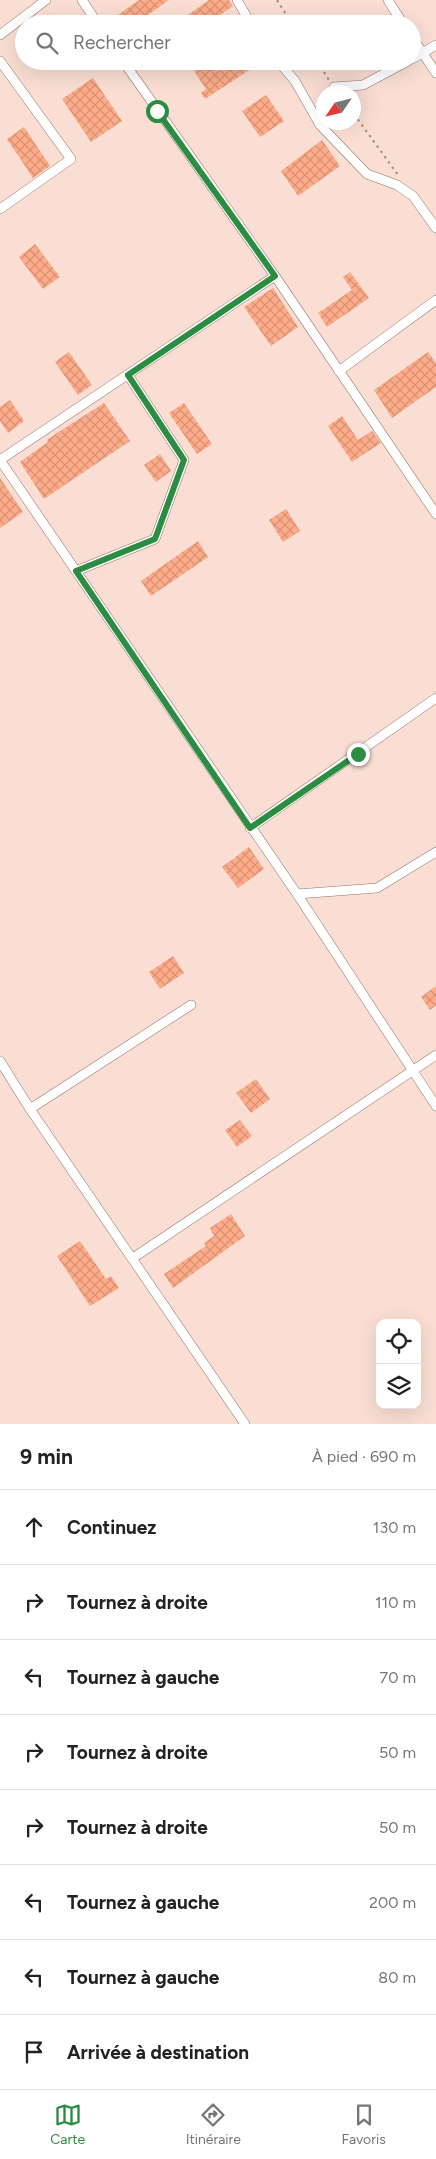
<!DOCTYPE html>
<html lang="fr">
<meta charset="utf-8">
<style>
body{margin:0;font-family:Figtree,sans-serif;background:#f6f6f6;color:#222}
.controls{position:absolute;right:15px;bottom:15px;display:grid;overflow:hidden;border-radius:10px;box-shadow:0 5px 20px #0002}
.controls button{width:45px;height:45px;display:grid;place-items:center;padding:0;border:0;border-bottom:1px solid #e0e0e0;background:#fff;color:#222;font:25px sans-serif}
.compass{position:absolute;left:316px;top:85px;width:45px;height:45px;border-radius:50%;background:#fff;box-shadow:0 5px 20px #0002;rotate:235deg}
.stop{position:absolute;width:15px;height:15px;margin:-11px;border:4px solid #2b8d41;border-radius:50%;background:#fff}
.stop.end{background:#2b8d41;border-color:#fff;box-shadow:0 1px 5px #0008}
.list{margin:0;padding:0;list-style:none}
h2{display:flex;justify-content:space-between;align-items:center;height:65px;margin:0;padding:0 20px;font-size:21px}
h2 small{font-size:16px;font-weight:400;color:#767676}
.list li{display:grid;grid-template-columns:32px 1fr auto;gap:15px;align-items:center;box-sizing:border-box;height:75px;padding:0 20px;border-top:1px solid #e0e0e0}
.list b{display:block;font-size:19px;white-space:nowrap}
.list em{font-size:16px;font-style:normal;color:#767676}
.icon{flex:none;width:28px;height:28px;fill:none;stroke:currentColor;stroke-width:2;stroke-linecap:round;stroke-linejoin:round}
.map{position:relative;flex:none;width:436px;height:1424px;overflow:hidden}
.search{position:absolute;background:#fff;box-shadow:0 5px 20px #0002;left:15px;right:15px;top:15px;height:55px;display:flex;align-items:center;gap:12px;box-sizing:border-box;padding:0 18px;border-radius:28px;color:#767676;font-size:19px}
.sheet{height:665px;background:#fff}
nav{display:flex;justify-content:space-around;align-items:center;box-sizing:border-box;height:70px;border-top:1px solid #e0e0e0;background:#fff;font-size:14px;color:#767676}
nav a{display:grid;justify-items:center;gap:2px}
nav .on{color:#2b8d41}
.map>svg:first-child{display:block}
.building{fill:url(#building-cross-hatch)}
.lines{fill:none;stroke-linecap:round;stroke-linejoin:round}
.street-casing{stroke:#927467;stroke-width:10}
.path{stroke:#a38d85;stroke-width:2;stroke-dasharray:2.5 4;stroke-linecap:butt}
.street{stroke:#fff;stroke-width:9}
.route{stroke:#2b8d41;stroke-width:6}
</style>
<div class="map">
<svg width="436" height="1424" viewBox="0 0 436 1424">
<defs>
<pattern id="building-cross-hatch" width="8" height="8" patternUnits="userSpaceOnUse" patternTransform="scale(1.25)"><rect width="8" height="8" fill="#fdab88"/><path d="M0 0l8 8M0 8l8-8" fill="none" stroke="#d89274"/></pattern>
</defs>
<rect width="100%" height="100%" fill="#faded3"/>
<path class="building" d="M139 0H169L135 24H105Z
M209 0H229L233 6 207 24H175Z
M207 61H211L218 71 233 61H250L254 67 205 99 201 93 206 89 194 71Z
M93 78 122 121 91 142 62 99Z
M266 95 284 121 260 137 242 111Z
M24 127 50 166 33 178 7 139Z
M322 140 340 166 298 196 281 171Z
M35 244 60 277 43 289 19 257Z
M350 272 369 298 327 327 318 313 352 290 343 277Z
M273 288 298 327 271 346 244 307Z
M69 352 92 385 78 395 55 362Z
M428 352 436 363V387L392 418 374 390Z
M10 400 24 421 8 433 0 421V407Z
M104 403 130 441 44 499 20 462 48 442 47 440 57 433Z
M184 403 212 444 197 454 169 413Z
M342 416 358 440 372 431 381 443 352 462 328 426Z
M160 454 171 471 156 482 144 465Z
M0 478 23 512 0 528Z
M286 509 300 531 283 542 269 520Z
M198 541 208 557 151 596 141 581Z
M249 847 264 869 238 888 222 867Z
M173 956 184 973 160 989 149 972Z
M436 986V1005L430 1010 421 997Z
M256 1079 270 1099 251 1113 236 1093Z
M240 1120 252 1136 237 1147 225 1130Z
M231 1214 245 1236 173 1288 164 1274 206 1246 204 1243 214 1236 210 1228Z
M80 1241 106 1279 111 1276 119 1288 90 1306 57 1256Z"/>
<g class="lines">
<g class="street-casing">
<path id="street" d="M82 0 98 24
M237 0 251 24
M388 0 403 24
M0 35 46 0
M412 37 436 73
M412 59 436 45
M0 61 71 159 0 209
M123 61 275 276 436 514
M278 61 295 81 320 125 367 174 397 185 413 196 436 228
M334 87 363 85 408 61
M339 371 436 300
M0 460 297 894 436 1106
M0 460 275 276
M76 571 155 539 184 460 128 375
M250 828 436 698
M297 894 377 888 436 852
M0 1061 30 1109 245 1424
M30 1109 191 1005
M133 1258 436 1055"/>
</g>
<path class="path" d="M277 0 292 24
M317 61 329 80
M354 114 398 175"/>
<use href="#street" class="street"/>
</g>
<g class="lines">
<path class="route" d="M157 111 275 276 128 375 184 460 155 539 76 571 250 828 358 754"/>
</g>
</svg>
<div class="controls">
<button><svg class="icon" aria-label="locate" viewBox="0 0 24 24"><circle cx="12" cy="12" r="6"/><path d="M12 2v4M12 18v4M2 12h4M18 12h4"/></svg></button>
<button><svg class="icon" aria-label="layers" viewBox="0 0 24 24"><path d="M12 4l9 5-9 5-9-5zM3 14l9 5 9-5"/></svg></button>
</div>
<svg class="compass" viewBox="-18 -18 36 36"><path d="M0-13l5 13h-10z" fill="#e53935"/><path d="M0 13l5-13h-10z" fill="#767676"/></svg>
<div class="stop" style="left:157px;top:111px"></div>
<div class="stop end" style="left:358px;top:754px"></div>
<div class="search"><svg class="icon" aria-label="search" viewBox="0 0 24 24"><circle cx="10" cy="10" r="6"/><path d="M15 15l6 6"/></svg>Rechercher</div>
</div>
<section class="sheet">
<h2>9 min<small>À pied · 690 m</small></h2>
<ul class="list">
<li><svg class="icon" aria-label="ahead" viewBox="0 0 24 24"><path d="M12 20V5M6 11l6-6 6 6"/></svg><div><b>Continuez</b></div><em>130 m</em></li>
<li><svg class="icon" aria-label="right" viewBox="0 0 24 24"><path d="M7 20v-9h11M14 6l5 5-5 5"/></svg><div><b>Tournez à droite</b></div><em>110 m</em></li>
<li><svg class="icon" aria-label="left" viewBox="0 0 24 24"><path d="M17 20v-9H6M10 6l-5 5 5 5"/></svg><div><b>Tournez à gauche</b></div><em>70 m</em></li>
<li><svg class="icon" aria-label="right" viewBox="0 0 24 24"><path d="M7 20v-9h11M14 6l5 5-5 5"/></svg><div><b>Tournez à droite</b></div><em>50 m</em></li>
<li><svg class="icon" aria-label="right" viewBox="0 0 24 24"><path d="M7 20v-9h11M14 6l5 5-5 5"/></svg><div><b>Tournez à droite</b></div><em>50 m</em></li>
<li><svg class="icon" aria-label="left" viewBox="0 0 24 24"><path d="M17 20v-9H6M10 6l-5 5 5 5"/></svg><div><b>Tournez à gauche</b></div><em>200 m</em></li>
<li><svg class="icon" aria-label="left" viewBox="0 0 24 24"><path d="M17 20v-9H6M10 6l-5 5 5 5"/></svg><div><b>Tournez à gauche</b></div><em>80 m</em></li>
<li><svg class="icon" aria-label="arrive" viewBox="0 0 24 24"><path d="M6 21V4h12l-3 4 3 4H6"/></svg><div><b>Arrivée à destination</b></div></li>
</ul>
</section>
<nav>
<a class="on"><svg class="icon" aria-label="map" viewBox="0 0 24 24"><path d="M3 6l6-2 6 2 6-2v14l-6 2-6-2-6 2zM9 4v14M15 6v14"/></svg>Carte</a>
<a><svg class="icon" aria-label="directions" viewBox="0 0 24 24"><path d="M12 3l9 9-9 9-9-9zM9 14v-3h6M13 9l2 2-2 2"/></svg>Itinéraire</a>
<a><svg class="icon" aria-label="saved" viewBox="0 0 24 24"><path d="M7 4h10v16l-5-4-5 4z"/></svg>Favoris</a>
</nav>
